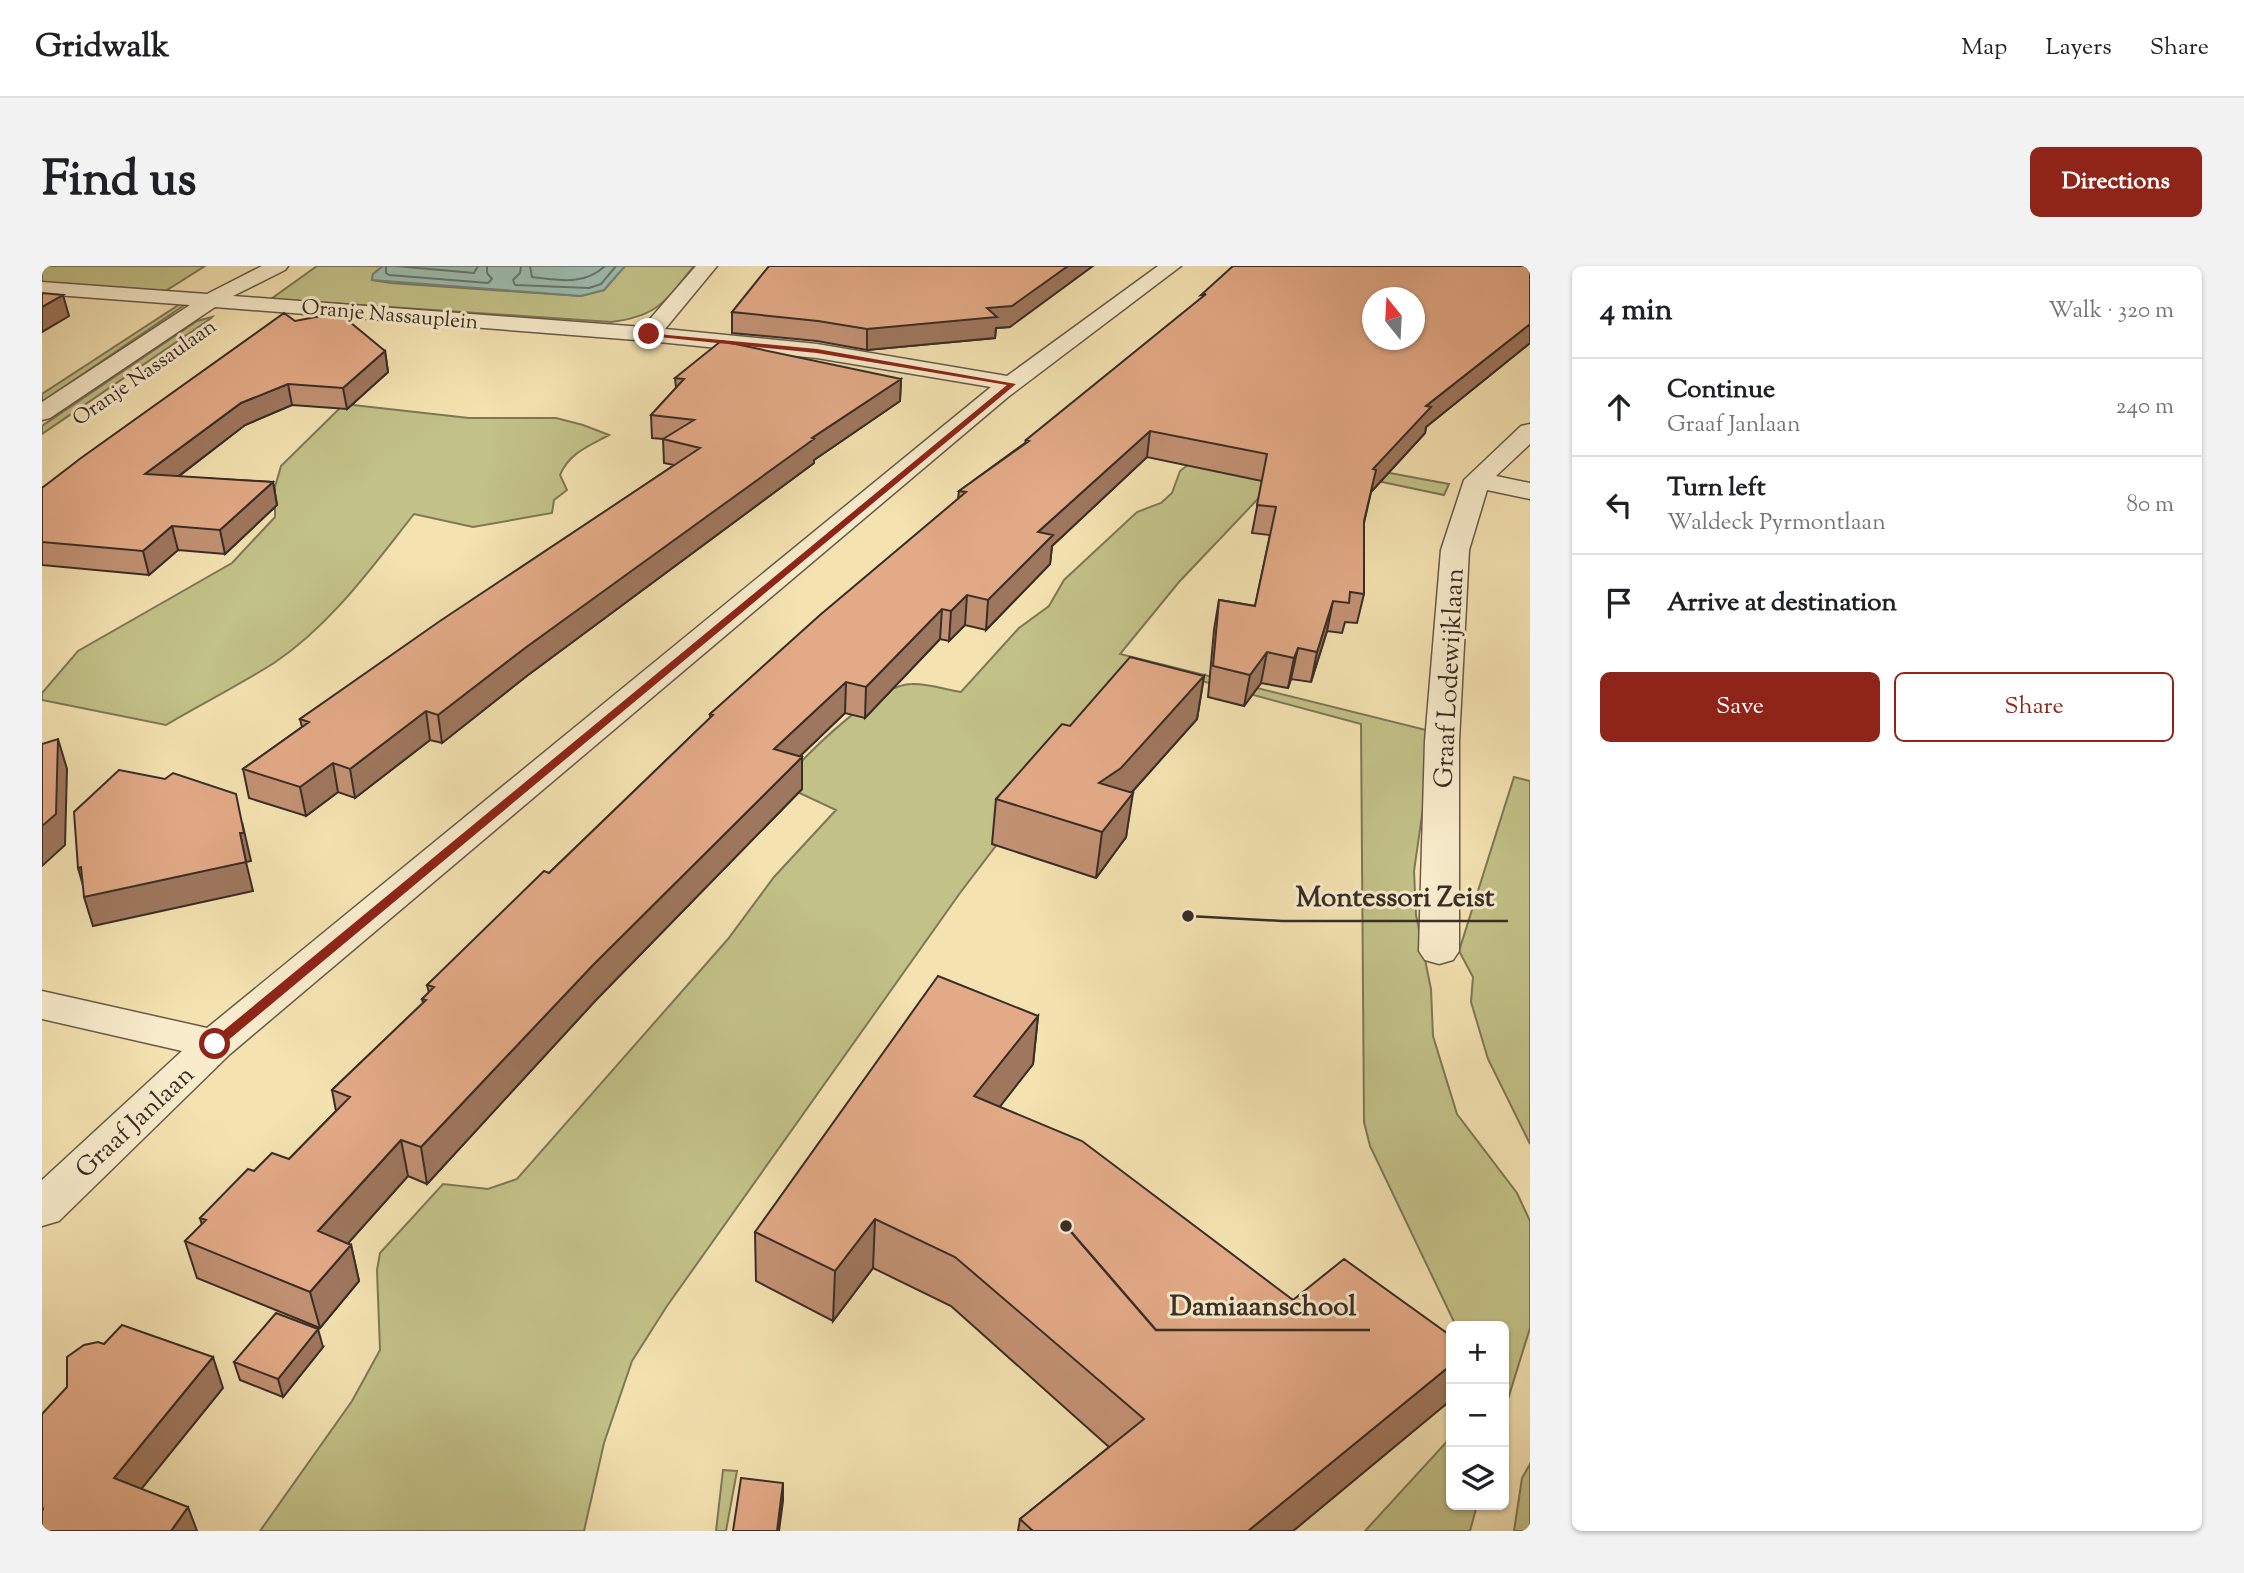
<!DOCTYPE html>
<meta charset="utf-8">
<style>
body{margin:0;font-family:"Sorts Mill Goudy",serif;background:#f2f2f2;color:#202124}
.controls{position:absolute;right:21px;bottom:21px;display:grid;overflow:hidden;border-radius:10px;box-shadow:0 2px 5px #0004}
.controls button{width:63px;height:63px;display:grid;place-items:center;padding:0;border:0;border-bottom:2px solid #e0e0e0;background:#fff;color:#202124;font:35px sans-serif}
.compass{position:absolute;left:1320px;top:21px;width:63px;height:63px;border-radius:50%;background:#fff;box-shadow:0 2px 5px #0004;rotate:342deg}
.stop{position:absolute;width:21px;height:21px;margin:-16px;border:5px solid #8f2418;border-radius:50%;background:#fff}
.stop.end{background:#8f2418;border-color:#fff;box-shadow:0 2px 7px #0008}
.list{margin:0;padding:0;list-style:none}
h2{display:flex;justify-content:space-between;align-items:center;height:91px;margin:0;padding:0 28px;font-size:30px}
h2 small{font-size:23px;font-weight:400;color:#757577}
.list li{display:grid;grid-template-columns:46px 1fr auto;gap:21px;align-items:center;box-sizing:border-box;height:98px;padding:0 28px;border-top:2px solid #e0e0e0}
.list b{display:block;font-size:26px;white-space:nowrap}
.list p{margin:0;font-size:23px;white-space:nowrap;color:#757577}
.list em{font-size:23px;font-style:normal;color:#757577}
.actions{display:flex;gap:14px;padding:21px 28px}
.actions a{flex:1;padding:16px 0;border:2px solid #8f2418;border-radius:10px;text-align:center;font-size:24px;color:#8f2418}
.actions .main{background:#8f2418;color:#fff}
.icon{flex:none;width:38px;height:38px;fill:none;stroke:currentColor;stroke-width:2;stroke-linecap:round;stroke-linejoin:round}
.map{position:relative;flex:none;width:1488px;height:1265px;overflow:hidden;border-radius:10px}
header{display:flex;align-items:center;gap:42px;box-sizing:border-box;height:98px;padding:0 35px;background:#fff;border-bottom:2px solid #e0e0e0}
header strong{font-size:33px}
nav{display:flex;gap:38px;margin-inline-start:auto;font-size:24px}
.intro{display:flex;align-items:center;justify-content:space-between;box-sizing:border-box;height:168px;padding:0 42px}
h1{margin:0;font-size:49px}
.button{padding:18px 32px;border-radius:10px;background:#8f2418;color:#fff;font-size:24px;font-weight:700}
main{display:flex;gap:42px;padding:0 42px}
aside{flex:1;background:#fff;border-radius:10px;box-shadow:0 2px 5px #0004}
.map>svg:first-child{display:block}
.green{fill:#c2c187;stroke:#7e7757;stroke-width:2}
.water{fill:#9cbdaf;stroke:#748379;stroke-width:2}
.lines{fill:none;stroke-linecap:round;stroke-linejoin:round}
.shore{stroke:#6a756b;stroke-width:2}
.minor-casing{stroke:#685a4a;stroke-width:3}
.minor{fill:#f8eccc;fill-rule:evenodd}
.wall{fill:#c39274;stroke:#392d27;stroke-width:2}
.shaded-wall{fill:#9f775e;stroke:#392d27;stroke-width:2}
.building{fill:#e3aa87;stroke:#392d27;stroke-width:2;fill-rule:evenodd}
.route{fill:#8f2418}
.labels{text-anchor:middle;stroke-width:6;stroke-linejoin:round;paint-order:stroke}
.far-street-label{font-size:21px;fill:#392d27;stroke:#f8eccc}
.street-label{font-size:26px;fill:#392d27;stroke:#f8eccc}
.leader{fill:none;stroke:#392d27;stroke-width:2.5}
.callout-dot{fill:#392d27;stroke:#f8eccc;stroke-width:2.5}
.callout-label{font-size:28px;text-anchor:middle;font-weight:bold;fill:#392d27;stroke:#f8eccc;stroke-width:6;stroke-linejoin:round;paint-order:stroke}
</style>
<header>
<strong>Gridwalk</strong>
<nav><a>Map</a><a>Layers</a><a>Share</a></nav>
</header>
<div class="intro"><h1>Find us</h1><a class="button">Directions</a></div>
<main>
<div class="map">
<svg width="1488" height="1265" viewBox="0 0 1488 1265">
<rect width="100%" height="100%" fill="#f4e2b1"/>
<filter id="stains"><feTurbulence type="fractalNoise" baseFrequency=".00286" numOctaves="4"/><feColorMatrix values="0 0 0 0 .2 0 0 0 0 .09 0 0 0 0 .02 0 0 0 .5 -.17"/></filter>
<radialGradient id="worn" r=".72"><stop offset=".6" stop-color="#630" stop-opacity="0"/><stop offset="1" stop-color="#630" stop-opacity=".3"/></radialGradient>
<path class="green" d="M0 0H163L125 24 116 25 0 17Z
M275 0H341L331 8 330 14 349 17 539 30 562 24 583 0H652C623 35 617 50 569 56L229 33Z
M138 38H144L0 136V128Z
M170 51 168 53 0 168V160L155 55Z
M302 138 427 152H514L541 159 567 169C547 180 527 187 518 209L525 224 512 234 510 247 431 261 372 248C330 301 289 359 232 397 197 419 160 438 124 459L0 434V427L36 385 190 297 233 251V221L239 200Z
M1164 173 1407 218 1402 229 1250 197 1137 316 1078 388 1392 466 1372 605 1374 649 1389 723 1391 770 1415 848 1475 927 1488 955V1062L1462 1146V1060H1414L1328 880 1322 856 1319 458 1093 397 918 627 625 1040 590 1095 562 1177 542 1265H218L310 1135 338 1084 335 1004 338 987 401 918 446 923 475 913 686 673 732 611 794 544 747 522 745 511C769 484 835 418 870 418 886 417 904 424 919 426L977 362 1007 340 1022 314 1095 246 1119 237 1130 227 1138 205 1161 187Z
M1472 511 1488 515V878L1446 793 1429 736 1431 711 1417 685Z
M1409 1171V1239H1435L1428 1265H1323Z
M1488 1198V1265H1472L1480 1212Z
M681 1204 695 1205 684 1265H674Z"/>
<path class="water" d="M341 0H583L562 24 539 30 330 14 331 8Z"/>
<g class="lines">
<path class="shore" d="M344 0V7L347 9 446 17 450 13 445 7V0
M354 0 432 7 436 0
M479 0 478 7 471 14 473 19 547 22 559 18 574 0
M488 0 490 11C516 14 542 20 563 0"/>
<g class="minor-casing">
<path id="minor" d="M220 0H246L243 4 191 30 601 61 654 0H675L623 63 775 78 965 110 1116 0H1139L966 131 188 788 17 955 0 960V914L140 785 0 753V725L165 762 949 121 775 92 607 75 173 41 8 152 0 154V136L148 39 0 28V16L165 28Z
M1488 158V178L1454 210 1488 217V233L1445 224 1427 284 1417 475V685L1411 694 1397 698 1383 694 1377 685 1383 475 1399 284 1422 214 1479 160Z"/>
</g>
<use href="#minor" class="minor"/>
</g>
<path class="wall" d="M1488 0V77L1384 161 1383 167 1329 226 1322 257V328L1315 357 1303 356 1300 367 1285 365 1269 416 1249 413 1246 422 1219 417 1202 440 1166 431 1172 364 1177 334 1213 340 1228 269 1210 267 1220 215 1105 191 1010 280 1008 298 944 364 923 359 907 375 898 373 823 452 803 447 758 490 760 491V523L554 734 385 918 366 910 306 977 309 979 317 1015 278 1062 155 1012 143 975 160 959 158 952 212 905 247 893 294 845 290 824 381 737 380 733 387 727 385 719 507 607 668 452V448L916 233 917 225 983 177 984 174Z
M690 46 968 61 954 62 953 72 825 84 775 75 690 67Z
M253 55 343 85 346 106 305 143 250 139 203 159 136 211 231 216 235 239 183 288 136 284 107 309 0 299V222Z
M633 112 859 113 858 135 772 194V197L486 409 400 477 388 474 313 532 296 526 264 550 207 532 201 503 260 461 258 453 632 199 622 197 621 173 610 172 609 149 634 122Z
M1162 410 1155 453 1090 526 1084 571 1054 612 950 578 954 533 1028 460Z
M996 750 991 798 957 841 1251 1034 1409 1070V1133L1251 1265H976L978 1253 1067 1181 909 1040 831 1002 791 1055 714 1015 713 966Z
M281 1081 241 1131 198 1114 192 1096Z"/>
<path class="shaded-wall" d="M1026 0H1051L968 61 954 62 953 72 825 84V63L945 42Z
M21 29 27 50 0 66V41Z
M1488 58V77L1384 161 1383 167 1329 226 1331 203 1384 140Z
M343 85 346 106 305 143 301 122Z
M859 113 858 135 772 194V197L486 409 400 477 396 449 483 382 770 172Z
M246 118 250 139 203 159 109 231 103 208 199 137Z
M1108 165 1105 191 1010 280 1008 298 944 364 946 334 996 266Z
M231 216 235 239 183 288 178 264Z
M130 260 136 284 107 309 101 285Z
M925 329 923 359 907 375 909 345Z
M1291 335 1285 365 1269 416 1275 386Z
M900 343 898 373 823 452 824 421Z
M1256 382 1249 413 1246 422 1252 392Z
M1225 386 1219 417 1202 440 1208 409Z
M1162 410 1155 453 1072 546 1057 517Z
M804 416 803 447 732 515V483Z
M384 445 388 474 313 532 308 503Z
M16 473 25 503 23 579 0 600V560Z
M760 491V523L554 734 385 918 379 881 551 699Z
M291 497 296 526 264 550 258 521Z
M1091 527 1084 571 1054 612 1060 566Z
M200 556 209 595 204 596 198 567Z
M204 596 211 625 51 660 42 631 44 630 36 602Z
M996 750 991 798 928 879 932 830Z
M359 874 366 910 284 1002 276 965Z
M833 953 831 1002 791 1055 793 1005Z
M309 979 317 1015 278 1062 268 1026Z
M276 1063 281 1081 241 1131 236 1113Z
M171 1091 181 1122 84 1242 72 1212Z
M1409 1099V1134L1251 1265H1206Z
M741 1217V1235L737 1265H735Z
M146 1241 155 1265H129Z"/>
<path class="building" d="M727 0H1026L970 40 945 42 955 51 825 63 776 55 690 46Z
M1191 0H1488V58L1384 140 1389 141 1331 203 1334 204 1322 255V328L1308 326 1307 337 1291 335 1275 386 1256 382 1252 392 1225 386 1208 409 1171 400 1177 334 1213 340 1234 241 1215 239 1225 188 1108 165 996 266 1011 269 946 334 925 329 909 345 900 343 824 421 804 416 732 483 760 491 551 699 379 881 359 874 276 965 309 979 268 1026 143 975 164 954 158 952 206 903 212 905 230 887 247 893 308 831 290 824 384 734 380 733 392 721 385 719 502 605 507 607 671 449 668 448 778 349 924 226 917 225 987 175 984 174 1164 28 1159 29ZM1331 32H1373V74H1331Z
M0 27 21 29 0 41Z
M242 47 253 55 279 50 303 52 343 85 301 122 246 118 199 137 103 208 231 216 178 264 130 260 101 285 0 276V222L39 192Z
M679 75 859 113 770 172 772 173 483 382 396 449 384 445 308 503 291 497 258 521 201 503 267 456 258 453 398 355 658 182 621 173 652 154 609 149 642 113 633 112Z
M1088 391 1162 410 1079 502 1057 517 1091 527 1060 566 954 533 1020 458 1028 460Z
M16 473 14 548 0 560V478Z
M77 504 123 513 131 507 194 528 202 567H198L204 596 42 631 39 601 36 602 32 546Z
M896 710 996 750 932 830 1040 875 1251 1034 1302 993 1409 1070V1099L1206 1265H991L978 1253 1102 1153 913 991 833 953 793 1005 713 966Z
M234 1047 276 1063 236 1113 192 1096Z
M80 1059 171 1091 72 1212 146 1241 129 1265H0V1245L1 1243 0 1240V1148L25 1121V1091L42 1079 56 1076 62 1078Z
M699 1212 741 1217 735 1265H691Z"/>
<path class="route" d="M604 67 775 83 974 118 178 781H169V775L965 119 775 87 607 70Z"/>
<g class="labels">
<g class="far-street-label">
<text transform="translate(348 48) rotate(5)" y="7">Oranje Nassauplein</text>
<text transform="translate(102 106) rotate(-35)" y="7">Oranje Nassaulaan</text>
</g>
<g class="street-label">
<text transform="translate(1406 412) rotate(-87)" y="9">Graaf Lodewijklaan</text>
<text transform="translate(92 855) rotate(-43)" y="9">Graaf Janlaan</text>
</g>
</g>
<path class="leader" d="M1146 650L1240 655H1466M1024 960L1114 1064H1328"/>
<g class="callout-dot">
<circle cx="1146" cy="650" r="7"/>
<circle cx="1024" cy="960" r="7"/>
</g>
<g class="callout-label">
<text x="1353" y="640">Montessori Zeist</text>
<text x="1221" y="1049">Damiaanschool</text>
</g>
<rect width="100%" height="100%" filter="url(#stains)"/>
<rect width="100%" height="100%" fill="url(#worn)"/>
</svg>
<div class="controls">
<button>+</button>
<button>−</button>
<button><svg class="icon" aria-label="layers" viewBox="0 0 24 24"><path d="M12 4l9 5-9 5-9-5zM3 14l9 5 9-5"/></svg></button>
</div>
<svg class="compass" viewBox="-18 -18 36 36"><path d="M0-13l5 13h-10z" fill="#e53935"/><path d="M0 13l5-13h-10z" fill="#757577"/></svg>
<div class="stop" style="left:173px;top:778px"></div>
<div class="stop end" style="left:607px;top:68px"></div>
</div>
<aside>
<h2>4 min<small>Walk · 320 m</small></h2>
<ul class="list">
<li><svg class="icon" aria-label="ahead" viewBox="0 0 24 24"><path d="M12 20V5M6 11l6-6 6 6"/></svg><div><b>Continue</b><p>Graaf Janlaan</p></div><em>240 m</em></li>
<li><svg class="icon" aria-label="left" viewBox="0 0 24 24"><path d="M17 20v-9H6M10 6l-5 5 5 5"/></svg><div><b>Turn left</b><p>Waldeck Pyrmontlaan</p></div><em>80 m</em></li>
<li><svg class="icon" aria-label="arrive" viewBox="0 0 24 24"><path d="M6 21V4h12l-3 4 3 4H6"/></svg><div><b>Arrive at destination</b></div></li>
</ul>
<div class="actions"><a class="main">Save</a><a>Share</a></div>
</aside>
</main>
